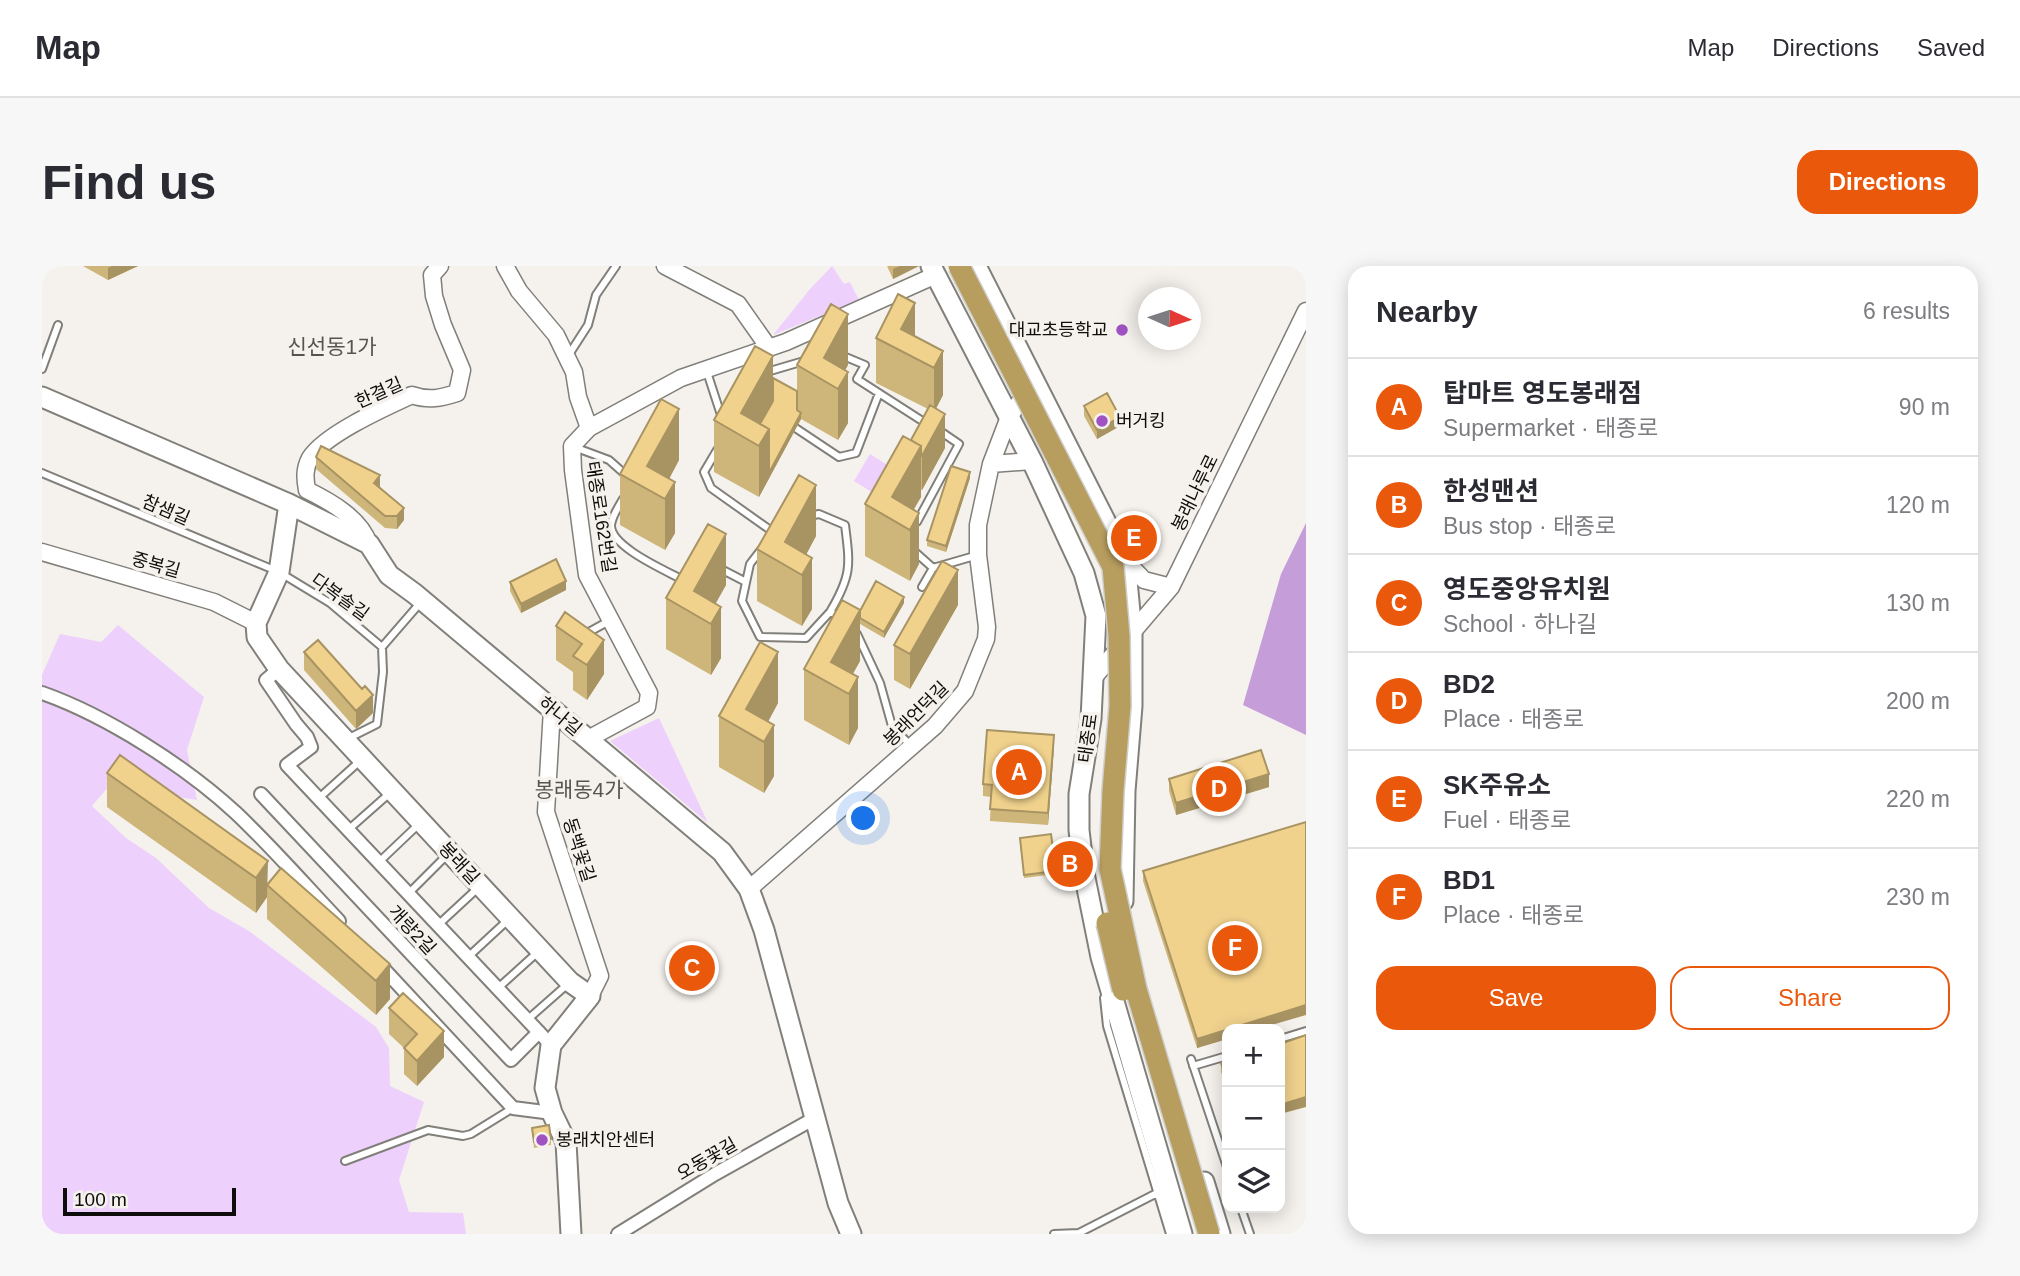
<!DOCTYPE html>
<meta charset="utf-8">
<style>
body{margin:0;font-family:Arial,"Noto Sans KR",sans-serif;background:#f7f7f7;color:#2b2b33}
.controls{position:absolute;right:21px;bottom:21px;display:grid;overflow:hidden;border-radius:14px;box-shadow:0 4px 18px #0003}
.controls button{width:63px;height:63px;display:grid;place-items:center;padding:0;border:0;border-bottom:2px solid #e1e1e2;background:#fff;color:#2b2b33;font:35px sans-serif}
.compass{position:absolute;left:1096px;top:21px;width:63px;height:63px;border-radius:50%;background:#fff;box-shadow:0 4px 18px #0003;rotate:93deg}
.scale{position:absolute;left:21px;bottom:18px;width:173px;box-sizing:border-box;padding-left:7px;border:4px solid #0e0d0c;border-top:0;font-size:19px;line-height:24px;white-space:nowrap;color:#0e0d0c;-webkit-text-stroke:5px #f5f2ed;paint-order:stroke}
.you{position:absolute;left:822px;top:553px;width:24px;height:24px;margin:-18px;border:5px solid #fff;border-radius:50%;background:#1a73e8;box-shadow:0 0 0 10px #1a73e833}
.badge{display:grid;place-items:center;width:46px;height:46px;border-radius:50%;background:#ea580c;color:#fff;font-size:23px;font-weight:700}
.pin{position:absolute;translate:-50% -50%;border:4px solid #fff;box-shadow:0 2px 7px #0006}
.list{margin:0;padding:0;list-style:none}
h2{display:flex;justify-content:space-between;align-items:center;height:91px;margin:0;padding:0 28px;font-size:30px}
h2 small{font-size:23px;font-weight:400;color:#7c7c81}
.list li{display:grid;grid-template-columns:46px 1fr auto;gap:21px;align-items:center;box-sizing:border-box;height:98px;padding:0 28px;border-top:2px solid #e1e1e2}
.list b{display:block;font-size:26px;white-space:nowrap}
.list p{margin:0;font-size:23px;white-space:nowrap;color:#7c7c81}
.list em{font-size:23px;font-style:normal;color:#7c7c81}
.actions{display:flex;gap:14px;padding:21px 28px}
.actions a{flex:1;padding:16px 0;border:2px solid #ea580c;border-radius:21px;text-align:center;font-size:24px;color:#ea580c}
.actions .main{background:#ea580c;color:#fff}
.icon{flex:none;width:38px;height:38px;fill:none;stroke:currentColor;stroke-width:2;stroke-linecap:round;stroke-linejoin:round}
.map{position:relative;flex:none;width:1264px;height:968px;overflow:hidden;border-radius:21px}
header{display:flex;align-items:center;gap:42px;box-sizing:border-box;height:98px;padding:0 35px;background:#fff;border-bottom:2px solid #e1e1e2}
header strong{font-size:33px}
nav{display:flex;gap:38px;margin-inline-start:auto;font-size:24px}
.intro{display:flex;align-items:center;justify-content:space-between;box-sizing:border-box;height:168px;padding:0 42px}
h1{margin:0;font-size:49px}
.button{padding:18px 32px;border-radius:21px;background:#ea580c;color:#fff;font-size:24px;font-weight:700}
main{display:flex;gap:42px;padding:0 42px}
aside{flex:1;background:#fff;border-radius:21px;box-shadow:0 4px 18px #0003}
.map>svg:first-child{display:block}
.green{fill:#edd0fc}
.water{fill:#c59ed9}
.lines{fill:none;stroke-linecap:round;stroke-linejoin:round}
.service-casing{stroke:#817f7a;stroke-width:10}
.minor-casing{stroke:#817f7a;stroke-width:16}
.tertiary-casing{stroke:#817f7a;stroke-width:19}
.secondary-casing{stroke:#817f7a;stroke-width:23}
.service{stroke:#fff;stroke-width:6}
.minor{stroke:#fff;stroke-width:12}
.tertiary{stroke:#fff;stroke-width:16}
.secondary{stroke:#fff;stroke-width:19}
.trunk-bridge-casing{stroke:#cfcfce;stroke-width:24;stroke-linecap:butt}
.trunk-bridge{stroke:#b89e5e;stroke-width:21}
.wall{fill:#ceb579}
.shaded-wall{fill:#a89363}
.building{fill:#f0d28d;stroke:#a89363;stroke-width:2}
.poi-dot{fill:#a052c3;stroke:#f5f2ed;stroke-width:2.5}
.labels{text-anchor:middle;stroke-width:7;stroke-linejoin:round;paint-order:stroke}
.poi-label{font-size:18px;fill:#0e0d0c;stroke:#f5f2ed;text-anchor:start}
.street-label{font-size:18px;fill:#0e0d0c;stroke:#f5f2ed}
.quarter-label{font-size:21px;fill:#565450;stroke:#f5f2ed}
</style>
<header>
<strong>Map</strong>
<nav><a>Map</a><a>Directions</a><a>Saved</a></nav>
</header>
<div class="intro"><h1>Find us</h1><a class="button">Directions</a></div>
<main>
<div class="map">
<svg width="1264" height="968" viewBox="0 0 1264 968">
<rect width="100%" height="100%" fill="#f5f2ed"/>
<path class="green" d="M790 0 802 18 808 16 817 34 731 69 768 23Z
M828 188 852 203 836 230 812 215Z
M76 359 162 431 145 484 155 534 67 520 50 540 84 572 114 592 167 642 207 665 334 761 347 782 348 820 382 836 357 914 367 946 421 947 424 968H0V409L18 368 59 376Z
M617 452 666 557 568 475Z"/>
<path class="water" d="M1264 257V469L1201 439 1239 308Z"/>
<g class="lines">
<g class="service-casing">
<path id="service" d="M799 89 823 99 815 113 885 158
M526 90 546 59 554 29 574 0
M0 103 16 59
M728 105 762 95
M665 106 679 149
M749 159 797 191 814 187 837 127
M532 181 567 194 585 210
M675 184 662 206 669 222 731 266
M0 207 237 306 288 337 340 381
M581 233C577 240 570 250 569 259 568 281 625 305 643 315
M767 250 777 248 803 259C808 299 810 309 788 346
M875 256 917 178 898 165
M718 285 708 298 700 335 718 371 764 372 788 346 799 351
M872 285 891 302
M677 302 704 316
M880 321 891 302 936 289
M547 366 567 355
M815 368 838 417 850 460 869 480
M307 472 335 458 341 406 340 381 379 336
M277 532 319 494
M306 564 349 526
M337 596 378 557
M367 627 406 588
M396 659 437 621
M426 691 467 653
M456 722 497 685
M1062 732 1065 760 1128 968
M485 754 527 717
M1238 773 1264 765
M1149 793 1185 901
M1151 800 1185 790
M303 895 386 864 421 870 429 868 471 842
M1199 942 1208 968
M1012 968 1037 967 1115 927"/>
</g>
<g class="minor-casing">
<path id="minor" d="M237 403 224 414 254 458 265 471 269 481 245 499 509 779
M0 427C65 450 143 500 194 547 230 581 263 619 297 655
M219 528 469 794 497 766
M338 699 471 842 510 847
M576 968 673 908 773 852"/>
</g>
<g class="tertiary-casing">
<path id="tertiary" d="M463 0 477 25 514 69 532 106 536 131 547 162
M623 0 696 38 727 82
M949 198 990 195
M327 278C318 252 289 236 265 224 263 213 262 203 268 192 283 168 344 141 370 129 387 135 399 132 415 127L420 104 401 59 392 30 390 9 398 0
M0 286 172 336 214 357
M1083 294 1102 314 1129 321
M1053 410 1129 321 1264 45
M510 443 504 546 558 710 548 730
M546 473 605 441 607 427 545 309 531 204 530 180 547 162 639 112 744 76 894 9
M707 623 893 460 923 425 944 373 945 361 936 289V259L949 198 967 151 988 121"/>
</g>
<g class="secondary-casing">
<path id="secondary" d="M889 0 990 195 1042 307 1054 350 1049 453 1037 528V564L1042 607 1059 691 1140 968
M934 0 1083 294 1090 367V440L1083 525 1081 635
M0 131 247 238 327 278 347 309 373 328 680 586 707 623 722 664 796 937 809 968
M247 238 237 306 214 357 215 371 237 403 528 716 548 730 509 779 503 822 510 847 524 876 529 968
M1162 916 1178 968"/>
</g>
<use href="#service" class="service"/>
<use href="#minor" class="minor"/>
<use href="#tertiary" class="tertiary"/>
<use href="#secondary" class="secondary"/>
<g class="trunk-bridge-casing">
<path id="trunk-bridge" d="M917 0 1071 301 1077 370 1078 440 1071 525 1068 603 1094 723 1167 968
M1065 657 1081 724"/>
</g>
<use href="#trunk-bridge" class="trunk-bridge"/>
</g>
<path class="wall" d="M41 0H96L66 14Z
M845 0H877L851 13Z
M873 71 901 85V129L894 143 903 182 880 224H879V231L872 243 877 298 868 315 823 290V238L869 174 886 143 834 117V72Z
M755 99H806L803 104 806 157 796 174 759 153 717 231 672 206V154L731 112 755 125Z
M1042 140 1078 160 1055 173 1042 150Z
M274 191 338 221 362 254 355 263 343 262 274 203Z
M637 194 627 213 633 267 623 284 578 259V208Z
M928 212 904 286 885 280V274Z
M774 270 764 288 770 343 760 360 715 335V283Z
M468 316 524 324 479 347 468 325Z
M684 319 673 337 679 392 669 409 624 383V332Z
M862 337 842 372 818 358V395L811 408 816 462 807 479 762 454V403L818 344Z
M916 339 868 423 852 414V379Z
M523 346 562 408 545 434 531 424V406L514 394V360Z
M262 386 331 447 314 463 262 404Z
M736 437 726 455 732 510 722 527 677 501V450Z
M1012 481 1006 559 948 555 949 531 941 530V518Z
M65 507 226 617 348 698V733L334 749 225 653V631L214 647 65 541Z
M1127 513 1227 521 1134 549 1127 525Z
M978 575 1014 605V608L982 612Z
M1101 605 1185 763V773L1155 782 1101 615Z
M347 742 402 791 375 820 362 808V782L347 768Z
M1185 795V823L1179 806V797Z
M490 862 509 873V879L492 882Z"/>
<path class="shaded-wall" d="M70 0H96L66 14V2Z
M858 0H877L851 13V3Z
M873 37V81L859 63Z
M806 48V99L794 121 782 92Z
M901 85V129L892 146V102Z
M731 90V141L712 177 699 147Z
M806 106V157L796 174V123Z
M637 143V194L618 230 605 200Z
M759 147V153L717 231V180L727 163Z
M903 148V182L880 224V190Z
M1078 151V160L1055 173V164Z
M879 180V231L862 260 850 231Z
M928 206V212L904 286V280Z
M338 209V222L332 217Z
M633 216V267L623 284V233Z
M774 219V270L755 306 743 276Z
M362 242V254L355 263V250Z
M877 247V298L868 315V264Z
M684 268V319L664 355 652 325Z
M770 292V343L760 360V309Z
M916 304V339L868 423V388Z
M524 315V324L479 347V338Z
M862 331V337L842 372V366Z
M679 341V392L669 409V358Z
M818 344V395L801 425 789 396Z
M562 374V408L545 434V399Z
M736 386V437L717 473 704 443Z
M816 411V462L807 479V428Z
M331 429V447L314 463V445Z
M732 459V510L722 527V476Z
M1012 469V481L1006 559V547Z
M1227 508V521L1134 549V537Z
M226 595 225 631 214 647V612Z
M348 698V733L334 749V715Z
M1264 739V749L1216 763H1186Z
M1185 763V773L1155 782V773Z
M402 765V791L375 820V795Z
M1264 831V841L1238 848V839Z"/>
<path class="building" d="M856 28 873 37 859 63 901 85 892 102 834 72Z
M789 38 806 48 782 92 806 106 796 123 755 99Z
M713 80 731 90 699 147 727 163 717 180 672 154Z
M731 112 755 125V144L759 147 727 207V163L718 158 731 135Z
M1065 127 1078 151 1055 164 1042 140Z
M619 133 637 143 605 200 633 216 623 233 578 208Z
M888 139 903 148 880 190 879 189V180L869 174Z
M861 170 879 180 850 231 877 247 868 264 823 238Z
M279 180 338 209 332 217 362 242 355 250H343L274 191Z
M909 200 928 206 904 280 885 274Z
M757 209 774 219 743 276 770 292 760 309 715 283Z
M666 258 684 268 652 325 679 341 669 358 624 332Z
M514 293 524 315 479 338 468 316Z
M900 295 916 304 868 388 852 379Z
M834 315 862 331 842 366 818 352V345Z
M800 334 818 344 789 396 816 411 807 428 762 403Z
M523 346 562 374 545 399 531 390 540 378 514 360Z
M276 374 320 423 323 420 331 429 314 445 262 386Z
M718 376 736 386 704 443 732 459 722 476 677 450Z
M945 464 1012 469 1006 547 948 543 950 519 941 518Z
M1219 484 1227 508 1134 537 1127 513Z
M78 489 226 595 214 612 65 507Z
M1264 556V739L1155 773 1101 605Z
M1009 568 1014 605 982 609 978 572Z
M239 602 348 698 334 715 225 619Z
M361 727 402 765 375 795 362 782 375 768 347 742Z
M1264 769V831L1238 839V778Z
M1185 795V814L1179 797Z
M507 859 509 873 492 876 490 862Z"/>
<g class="poi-dot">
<circle cx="1080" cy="64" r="7"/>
<circle cx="1060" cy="155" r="7"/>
<circle cx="500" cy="874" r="7"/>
</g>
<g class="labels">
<g class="poi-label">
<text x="1066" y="70" text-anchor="end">대교초등학교</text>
<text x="1074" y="161">버거킹</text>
<text x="514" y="880">봉래치안센터</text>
</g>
<g class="street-label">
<text transform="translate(337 127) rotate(-24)" y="6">한결길</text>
<text transform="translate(1153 227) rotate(-64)" y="6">봉래나루로</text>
<text transform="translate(124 244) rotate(23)" y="6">참샘길</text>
<text transform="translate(559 251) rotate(81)" y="6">태종로162번길</text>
<text transform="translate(114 299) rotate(16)" y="6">중복길</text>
<text transform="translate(298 331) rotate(36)" y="6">다복솔길</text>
<text transform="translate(874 448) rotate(-45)" y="6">봉래언덕길</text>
<text transform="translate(518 450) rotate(40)" y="6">하나길</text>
<text transform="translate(1046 472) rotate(-82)" y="6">태종로</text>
<text transform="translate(537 584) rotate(72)" y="6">동백꽃길</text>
<text transform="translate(417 597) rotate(47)" y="6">봉래길</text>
<text transform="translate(370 664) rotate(47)" y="6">개량2길</text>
<text transform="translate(665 893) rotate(-30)" y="6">오동꽃길</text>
</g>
<g class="quarter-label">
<text x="290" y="88">신선동1가</text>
<text x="537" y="531">봉래동4가</text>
</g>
</g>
</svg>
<div class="controls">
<button>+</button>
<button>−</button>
<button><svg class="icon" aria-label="layers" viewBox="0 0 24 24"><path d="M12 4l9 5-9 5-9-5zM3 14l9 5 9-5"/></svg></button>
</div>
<svg class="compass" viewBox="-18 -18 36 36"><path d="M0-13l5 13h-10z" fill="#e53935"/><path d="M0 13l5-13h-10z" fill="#7c7c81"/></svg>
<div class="scale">100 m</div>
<div class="you"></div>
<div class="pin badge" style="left:977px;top:506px">A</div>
<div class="pin badge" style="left:1028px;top:598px">B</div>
<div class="pin badge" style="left:650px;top:702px">C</div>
<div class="pin badge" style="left:1177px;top:523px">D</div>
<div class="pin badge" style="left:1092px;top:272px">E</div>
<div class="pin badge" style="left:1193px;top:682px">F</div>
</div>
<aside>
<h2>Nearby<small>6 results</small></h2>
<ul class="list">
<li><span class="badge">A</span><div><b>탑마트 영도봉래점</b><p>Supermarket · 태종로</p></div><em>90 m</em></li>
<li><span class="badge">B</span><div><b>한성맨션</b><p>Bus stop · 태종로</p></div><em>120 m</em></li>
<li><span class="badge">C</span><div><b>영도중앙유치원</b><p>School · 하나길</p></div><em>130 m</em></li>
<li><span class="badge">D</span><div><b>BD2</b><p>Place · 태종로</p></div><em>200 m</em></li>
<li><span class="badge">E</span><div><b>SK주유소</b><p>Fuel · 태종로</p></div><em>220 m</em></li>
<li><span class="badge">F</span><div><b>BD1</b><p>Place · 태종로</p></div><em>230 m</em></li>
</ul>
<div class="actions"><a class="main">Save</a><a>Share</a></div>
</aside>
</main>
